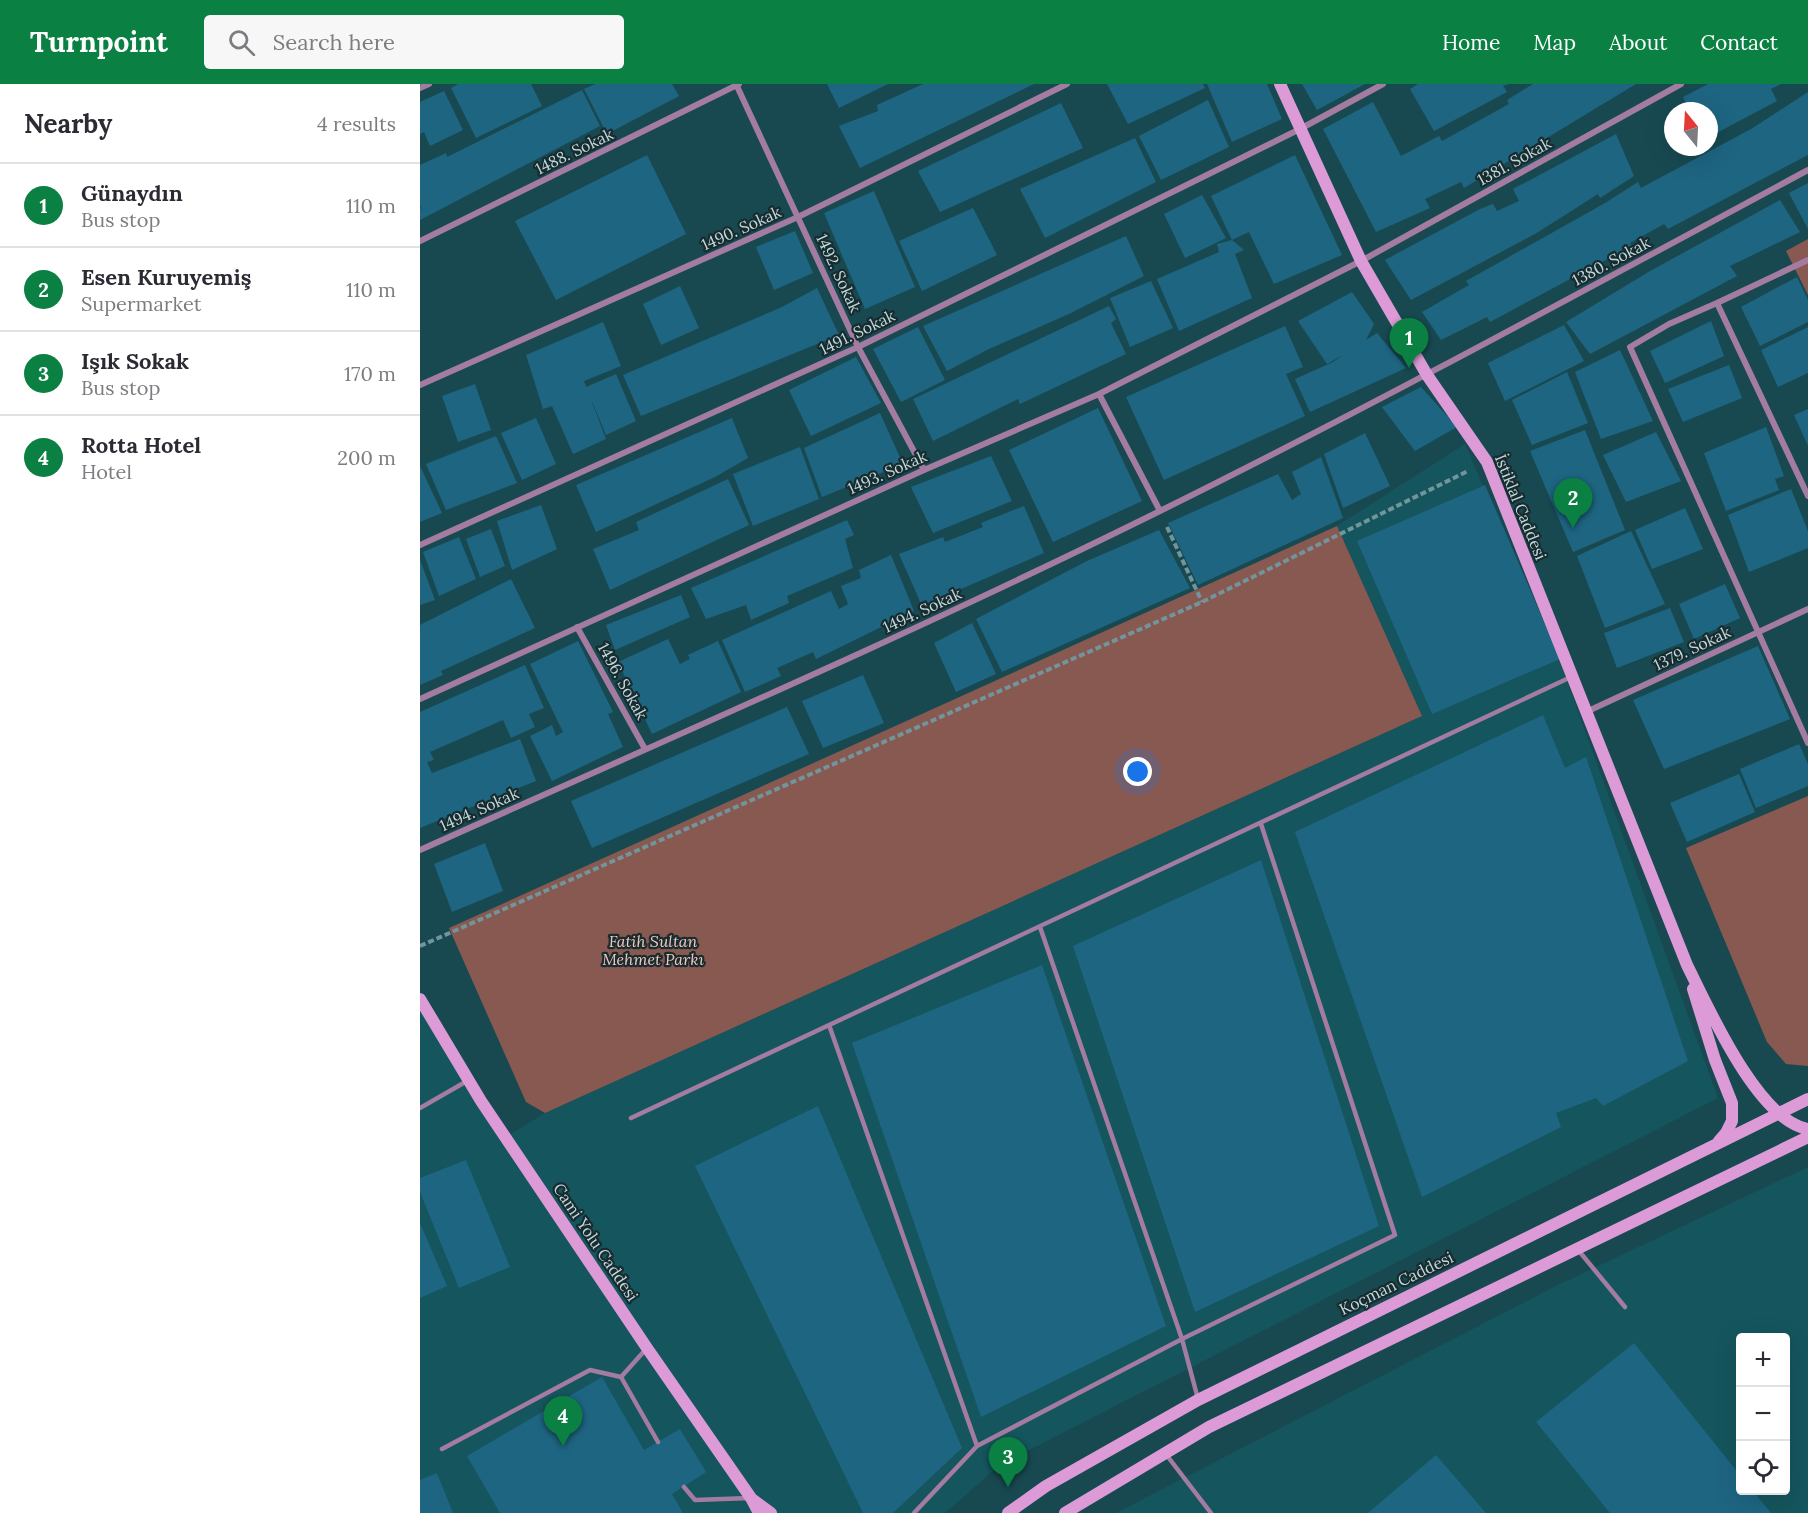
<!DOCTYPE html>
<meta charset="utf-8">
<style>
body{margin:0;font-family:Lora,serif;background:#f7f7f7;color:#2b2b33}
.controls{position:absolute;right:18px;bottom:18px;display:grid;overflow:hidden;border-radius:6px;box-shadow:0 6px 24px #0002}
.controls button{width:54px;height:54px;display:grid;place-items:center;padding:0;border:0;border-bottom:2px solid #e1e1e2;background:#fff;color:#2b2b33;font:30px sans-serif}
.compass{position:absolute;left:1244px;top:18px;width:54px;height:54px;border-radius:50%;background:#fff;box-shadow:0 6px 24px #0002;rotate:342deg}
.you{position:absolute;left:718px;top:688px;width:21px;height:21px;margin:-15px;border:4px solid #fff;border-radius:50%;background:#1a73e8;box-shadow:0 0 0 9px #1a73e833}
.badge{display:grid;place-items:center;width:39px;height:39px;border-radius:50%;background:#0b8043;color:#fff;font-size:20px;font-weight:700}
.pin{position:absolute;translate:-50% -50px;filter:drop-shadow(0 2px 3px #0008)}
.pin::after{content:'';position:absolute;top:32px;width:21px;height:18px;background:inherit;clip-path:polygon(0 0,100% 0,50% 100%)}
.list{margin:0;padding:0;list-style:none}
h2{display:flex;justify-content:space-between;align-items:center;height:78px;margin:0;padding:0 24px;font-size:26px}
h2 small{font-size:20px;font-weight:400;color:#7c7c81}
.list li{display:grid;grid-template-columns:39px 1fr auto;gap:18px;align-items:center;box-sizing:border-box;height:84px;padding:0 24px;border-top:2px solid #e1e1e2}
.list b{display:block;font-size:22px;white-space:nowrap}
.list p{margin:0;font-size:20px;white-space:nowrap;color:#7c7c81}
.list em{font-size:20px;font-style:normal;color:#7c7c81}
.icon{flex:none;width:33px;height:33px;fill:none;stroke:currentColor;stroke-width:2;stroke-linecap:round;stroke-linejoin:round}
.map{position:relative;flex:none;width:1388px;height:1429px;overflow:hidden}
header{display:flex;align-items:center;gap:36px;box-sizing:border-box;height:84px;padding:0 30px;background:#0b8043;color:#fff}
header strong{font-size:28px}
nav{display:flex;gap:33px;margin-inline-start:auto;font-size:21px}
.search{width:420px;height:54px;background:#f7f7f7;display:flex;align-items:center;gap:15px;box-sizing:border-box;padding:0 21px;border-radius:6px;color:#7c7c81;font-size:22px}
main{display:flex}
aside{flex:1;background:#fff}
.map>svg:first-child{display:block}
.built{fill:#15555e;fill-rule:evenodd}
.green{fill:#885951}
.building{fill:#1e6582}
.lines{fill:none;stroke-linecap:round;stroke-linejoin:round}
.path{stroke:#71959b;stroke-width:4;stroke-dasharray:6 3;stroke-linecap:butt}
.lane{stroke:#a57ca1;stroke-width:4.5}
.street{stroke:#a57ca1;stroke-width:6}
.secondary{stroke:#dc9bd7;stroke-width:12}
.labels{text-anchor:middle;stroke-width:4.5;stroke-linejoin:round;paint-order:stroke}
.street-label{font-size:16px;fill:#c0d9dd;stroke:#182c2f}
.park-label{font-size:16px;font-style:italic;fill:#f4c7bf;stroke:#182c2f}
</style>
<header>
<strong>Turnpoint</strong>
<div class="search"><svg class="icon" aria-label="search" viewBox="0 0 24 24"><circle cx="10" cy="10" r="6"/><path d="M15 15l6 6"/></svg>Search here</div>
<nav><a>Home</a><a>Map</a><a>About</a><a>Contact</a></nav>
</header>
<main>
<aside>
<h2>Nearby<small>4 results</small></h2>
<ul class="list">
<li><span class="badge">1</span><div><b>Günaydın</b><p>Bus stop</p></div><em>110 m</em></li>
<li><span class="badge">2</span><div><b>Esen Kuruyemiş</b><p>Supermarket</p></div><em>110 m</em></li>
<li><span class="badge">3</span><div><b>Işık Sokak</b><p>Bus stop</p></div><em>170 m</em></li>
<li><span class="badge">4</span><div><b>Rotta Hotel</b><p>Hotel</p></div><em>200 m</em></li>
</ul>
</aside>
<div class="map">
<svg width="1388" height="1429" viewBox="0 0 1388 1429">
<rect width="100%" height="100%" fill="#184951"/>
<path class="built" d="M1045 360 1143 586 1298 1014 580 1381 525 1429H0V913L80 1057 125 1029 1002 632 917 442Z
M1388 1083V1429H696L1138 1201ZM1320 1254H1366V1406H1320Z"/>
<path class="green" d="M1388 155V211L1366 167Z
M917 442 1002 632 125 1029 106 1018 29 844Z
M1388 712V982L1366 980 1347 958 1266 764Z"/>
<path class="building" d="M38 0H111L122 22 56 54 31 4Z
M175 0H252L259 12 187 50 164 5Z
M407 0H468L419 24Z
M503 0H614L440 84 419 42 458 27 457 21Z
M687 0H783L785 4 708 40Z
M787 0H847L862 35 812 58Z
M882 0H945L897 26Z
M998 0H1089L1083 2 1087 8 1014 47 990 5Z
M1113 0H1216L1044 104 1041 98 1005 115 1010 124 956 148 903 45 953 18 981 72 1019 52 1022 57 1089 20 1087 16Z
M1288 0H1361L1351 5 1357 17 1289 53V27H1270L1263 13Z
M162 6 180 42 0 136V123L3 127 0 121V81L26 69 27 73Z
M24 7 43 46 10 62 4 48 0 50V18Z
M1388 8V71L1248 145 1244 140 1210 159 1212 162 1070 238 1067 233 1021 256 1002 228 1049 201 1046 197 1185 119 1218 98 1221 104 1331 45Z
M788 16 809 63 741 96 719 52Z
M641 19 663 64 520 128 498 87Z
M1196 50 1214 92 1180 114 1178 110 1115 150 991 216 965 176 1060 125 1073 120 1077 127 1099 117 1093 105Z
M715 54 736 98 625 154 600 105Z
M227 71 266 150 136 216 95 137Z
M875 71 922 171 854 200 829 148 812 156 791 112Z
M1388 99V145L1369 109Z
M454 107 495 203 445 225 404 129Z
M782 111 806 154 765 174 744 130Z
M1360 116 1380 148 1310 182 1317 192 1170 270 1146 238 1230 187Z
M553 124 577 171 502 207 479 157Z
M375 147 393 189 354 206 336 163Z
M706 152 724 192 649 230 569 265 527 287 503 242Z
M812 156 824 166 815 170 832 214 759 247 737 195 799 168 797 160Z
M1377 193 1388 216V238L1340 262 1321 223Z
M731 197 753 244 710 263 690 214Z
M260 202 279 244 241 261 223 220Z
M397 204 419 251 221 332 203 291 362 223Z
M932 208 954 240 946 256 957 249 986 284 890 328 875 295 913 278 923 271 907 280 878 237Z
M689 222 696 235 691 239 706 270 600 320 598 315 513 357 493 315Z
M1291 237 1304 272 1245 299 1230 267Z
M183 238 201 282 164 297 186 355 153 370 132 322 123 325 106 271Z
M1144 241 1164 277 1085 317 1068 279Z
M865 242 883 283 866 290 885 332 744 396 706 313Z
M498 243 525 296 481 318 453 265Z
M1388 243V289L1358 303 1341 266Z
M1200 266 1233 337 1181 355 1155 288Z
M436 273 461 319 391 352 369 306Z
M1309 281 1322 314 1263 338 1248 305Z
M1147 288 1168 339 1112 361 1092 316Z
M196 290 216 337 186 351 166 303Z
M55 300 71 346 38 358 22 312Z
M1001 303 1037 343 995 367 962 323Z
M678 324 722 417 633 458 589 366Z
M1388 325V362L1374 331Z
M460 329 483 380 402 413 384 364Z
M116 334 136 380 102 396 81 349Z
M312 334 328 374 295 393 176 448 156 401Z
M1346 343 1364 392 1355 395 1359 406 1306 427 1284 369Z
M1165 346 1205 446 1153 468 1110 367Z
M1236 348 1261 397 1206 418 1183 371Z
M945 349 970 402 923 424 904 370Z
M76 352 97 399 26 426 6 380Z
M380 363 399 415 333 442 313 390Z
M571 372 592 417 513 449 491 403Z
M901 373 923 434 778 501 748 439 858 390 872 416 881 410 872 388Z
M0 382 22 429 0 438Z
M308 395 329 441 190 506 173 465 219 446 216 438Z
M1065 401 1140 575 1012 630 937 457Z
M1371 405 1388 447V464L1329 488 1308 431Z
M121 421 137 465 92 486 77 437Z
M604 422 624 469 502 522 479 470 523 453 525 458 563 443 561 439Z
M1265 424 1283 465 1232 485 1215 446Z
M427 436 434 451 425 455 433 484 367 512 369 519 331 536 326 521 286 535 271 504Z
M71 445 85 482 60 493 46 455Z
M739 446 770 504 582 588 556 535 667 477Z
M1211 447 1245 520 1185 544 1157 472Z
M39 453 56 495 19 512 3 468Z
M471 471 494 527 396 575 393 568 357 584 361 592 325 608 302 556 411 507 419 525 428 520 421 502 441 494 439 486Z
M0 476 15 516 0 521Z
M91 495 115 544 21 587 23 591 0 601V541Z
M1305 500 1320 534 1274 555 1259 520Z
M261 511 270 533 195 566 186 541Z
M1250 524 1264 558 1197 584 1184 549Z
M552 539 576 590 536 608 514 559Z
M248 555 260 580 270 575 268 571 298 557 321 608 232 650 198 578Z
M158 557 193 628 188 630 203 663 132 697 110 652 132 641 136 652 143 648 110 580Z
M1338 562 1370 635 1244 685 1213 616Z
M105 581 124 624 109 630 115 643 91 654 83 636 10 668 14 676 7 678 12 689 100 655 116 697 0 744V628Z
M443 591 464 639 403 664 382 617Z
M367 623 389 670 172 764 151 717Z
M1123 631 1145 684 1166 673 1268 977 1183 1022 1176 1014 1136 1029 1141 1043 1002 1113 875 748Z
M1379 660 1388 680V702L1336 724 1320 685Z
M1319 690 1335 728 1267 758 1250 719Z
M65 759 83 807 32 828 14 780Z
M841 776 959 1142 775 1228 653 862Z
M622 881 746 1242 561 1333 432 959Z
M398 1022 542 1364 473 1429H443L275 1082Z
M46 1076 90 1183 39 1204 0 1108V1094Z
M0 1139 27 1202 0 1214Z
M1214 1259 1320 1391V1407H1333L1351 1429H1190L1116 1338Z
M182 1293 224 1366 260 1345 286 1388 252 1410 263 1429H80L47 1372Z
M1016 1371 1066 1429H948Z
M17 1389 33 1429H0V1396Z"/>
<g class="lines">
<path class="path" d="M747 443 782 518
M0 862 782 518 1048 387"/>
<path class="lane" d="M620 843 762 1255 778 1315
M409 941 557 1362
M0 1024 47 997
M211 1034 1151 593
M1159 1167 1205 1223
M227 1264 201 1293 238 1358
M22 1365 170 1286 201 1293
M745 1369 791 1429
M264 1403 275 1416 330 1414
M494 1429 557 1362 762 1255 975 1151 841 740"/>
<path class="street" d="M316 0 438 263 504 386
M0 4 9 0
M0 157 319 0
M1297 219 1388 176
M0 301 378 133 647 0
M679 310 740 427
M1388 412 1297 219 1249 240 1210 263 1388 659
M0 461 438 263 880 45 963 0
M157 543 225 665
M0 615 504 386 679 310 941 177 1261 0
M1166 628 1388 525
M0 766C248 655 498 547 742 426 960 318 1174 201 1388 86"/>
<path class="secondary" d="M860 0 941 177 1007 291 1067 378 1267 881C1288 923 1338 1037 1388 1045
M1273 905 1295 976 1312 1019V1037L1306 1049 1299 1057
M0 915 61 1017 227 1264 331 1414 339 1429
M332 1415 351 1429
M588 1429 626 1402 778 1316 1388 1015
M645 1429 789 1343 1388 1053"/>
</g>
<g class="labels">
<g class="street-label">
<text transform="translate(154 67) rotate(-26)" y="6">1488. Sokak</text>
<text transform="translate(1094 77) rotate(-29)" y="6">1381. Sokak</text>
<text transform="translate(321 144) rotate(-24)" y="6">1490. Sokak</text>
<text transform="translate(1191 177) rotate(-28)" y="6">1380. Sokak</text>
<text transform="translate(419 189) rotate(65)" y="6">1492. Sokak</text>
<text transform="translate(437 248) rotate(-26)" y="6">1491. Sokak</text>
<text transform="translate(467 388) rotate(-24)" y="6">1493. Sokak</text>
<text transform="translate(1101 423) rotate(68)" y="6">İstiklal Caddesi</text>
<text transform="translate(502 526) rotate(-25)" y="6">1494. Sokak</text>
<text transform="translate(1272 564) rotate(-25)" y="6">1379. Sokak</text>
<text transform="translate(203 597) rotate(61)" y="6">1496. Sokak</text>
<text transform="translate(59 725) rotate(-24)" y="6">1494. Sokak</text>
<text transform="translate(176 1158) rotate(56)" y="6">Cami Yolu Caddesi</text>
<text transform="translate(976 1199) rotate(-26)" y="6">Koçman Caddesi</text>
</g>
<g class="park-label">
<text x="233" y="863">Fatih Sultan<tspan x="233" dy="18">Mehmet Parkı</tspan></text>
</g>
</g>
</svg>
<div class="controls">
<button>+</button>
<button>−</button>
<button><svg class="icon" aria-label="locate" viewBox="0 0 24 24"><circle cx="12" cy="12" r="6"/><path d="M12 2v4M12 18v4M2 12h4M18 12h4"/></svg></button>
</div>
<svg class="compass" viewBox="-18 -18 36 36"><path d="M0-13l5 13h-10z" fill="#e53935"/><path d="M0 13l5-13h-10z" fill="#7c7c81"/></svg>
<div class="you"></div>
<div class="pin badge" style="left:989px;top:284px">1</div>
<div class="pin badge" style="left:1153px;top:444px">2</div>
<div class="pin badge" style="left:588px;top:1403px">3</div>
<div class="pin badge" style="left:143px;top:1362px">4</div>
</div>
</main>
